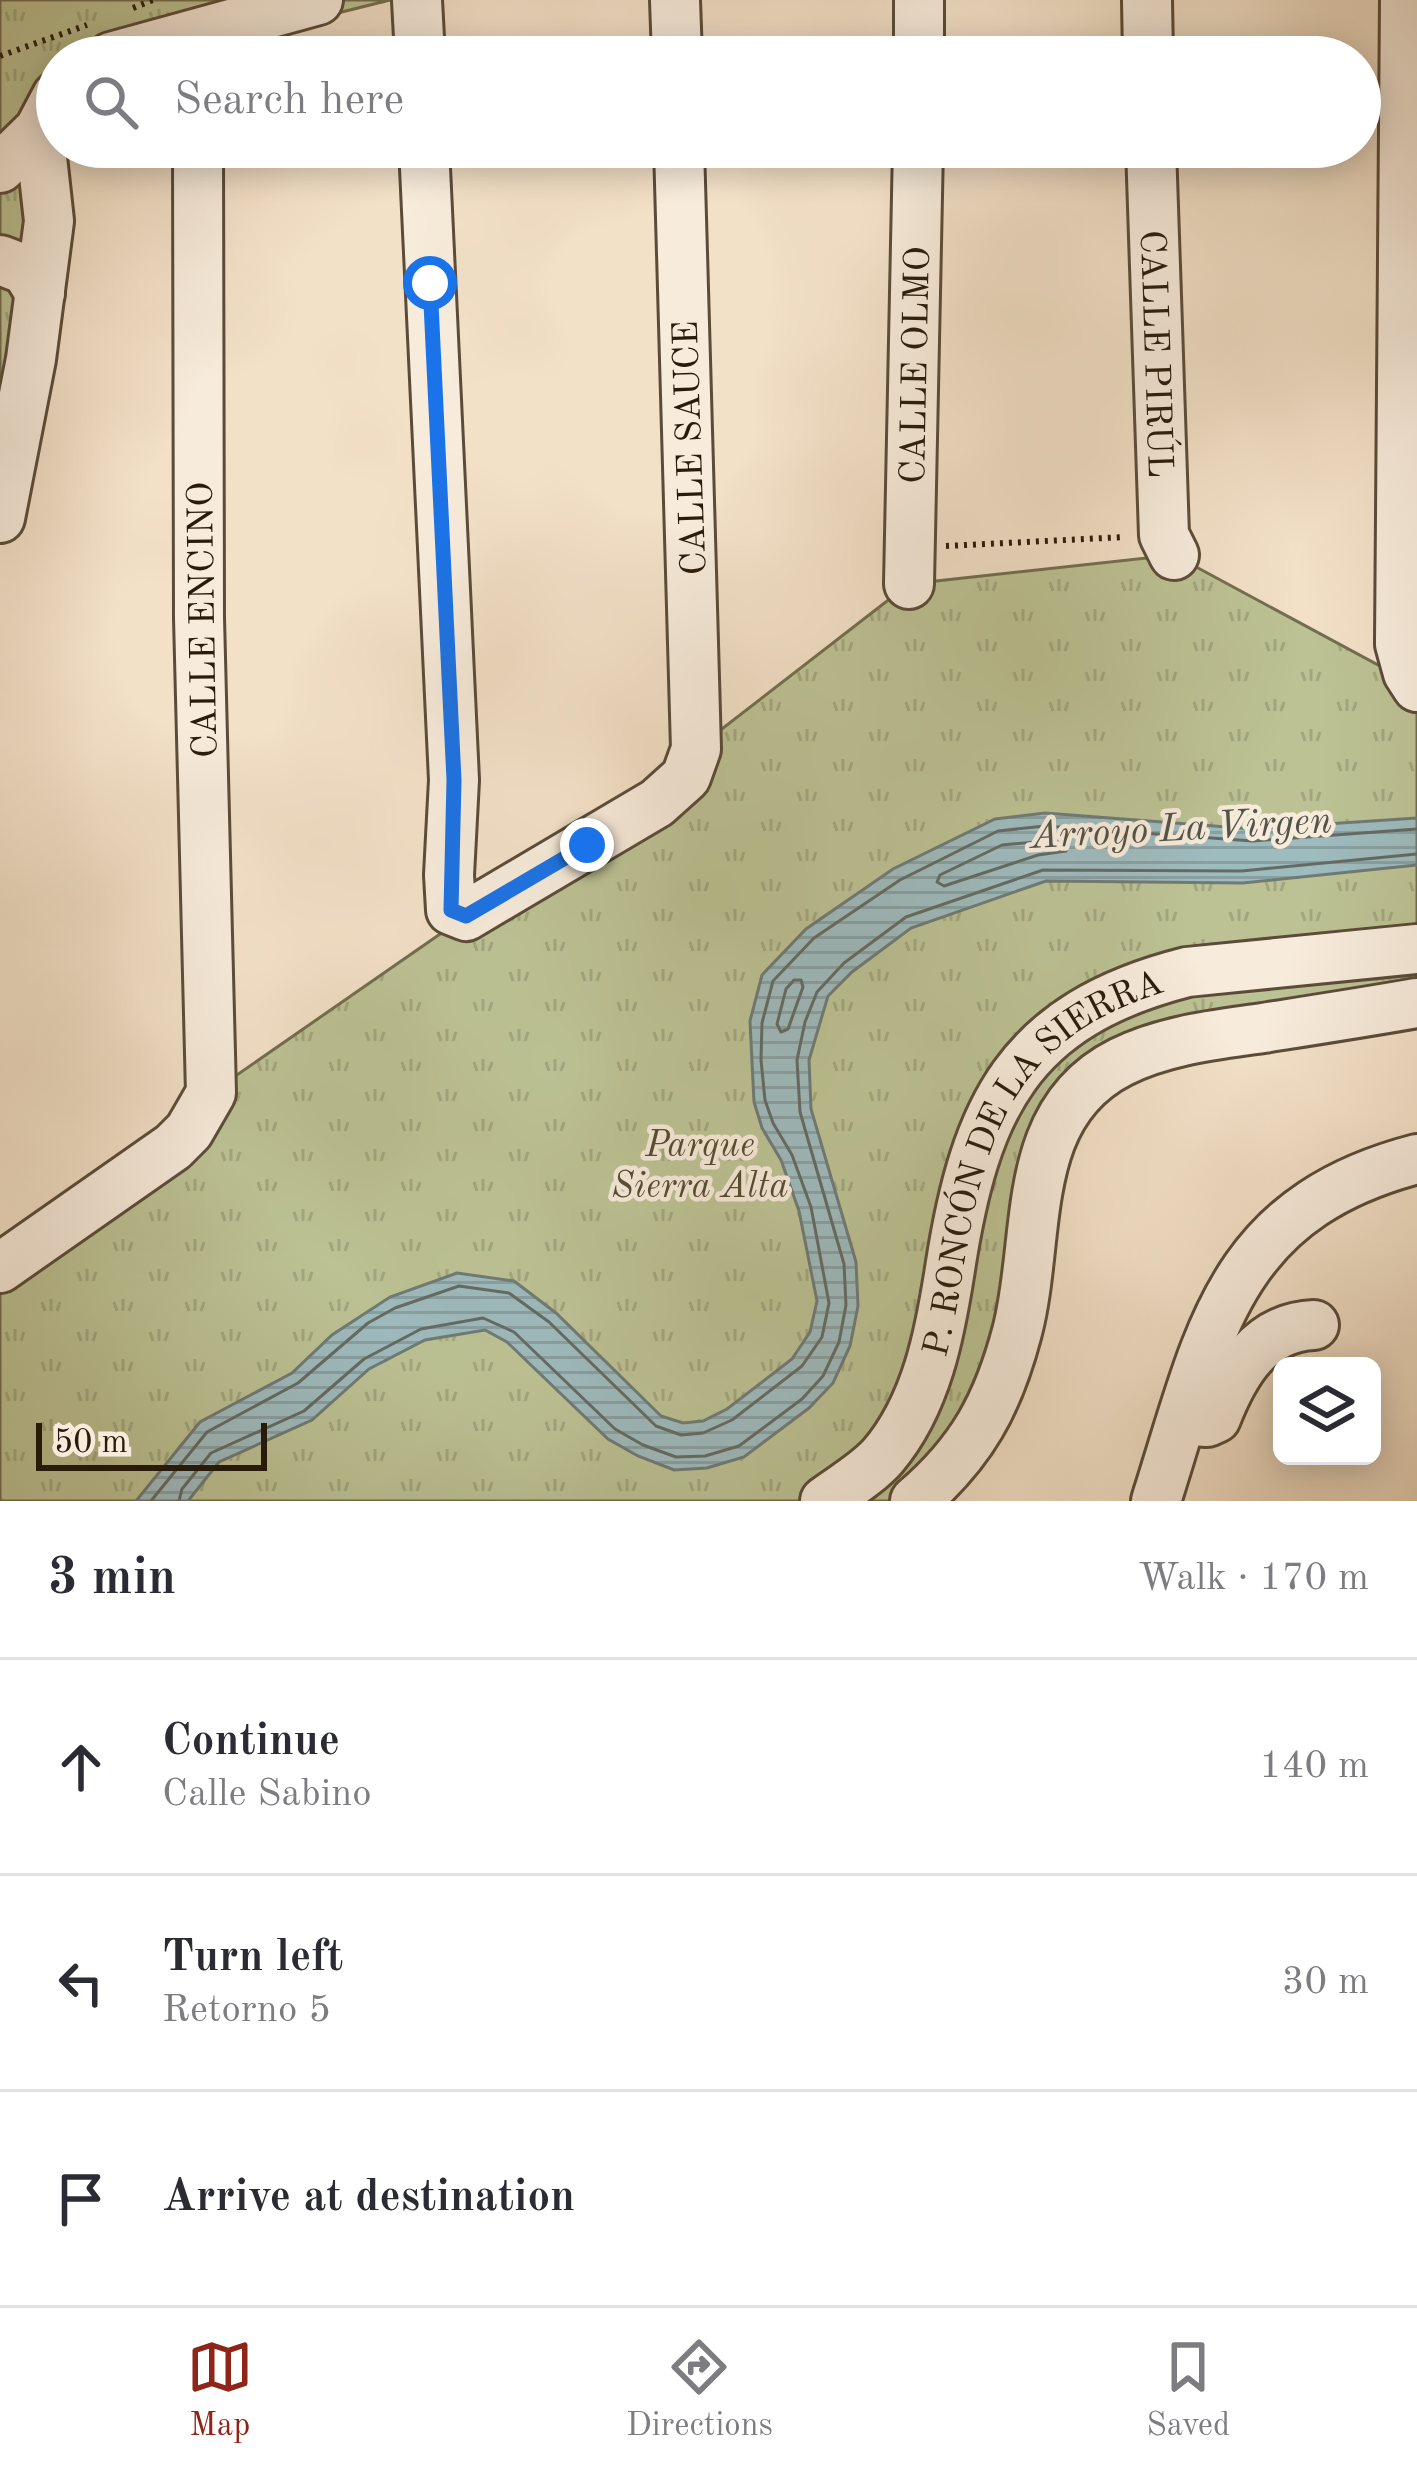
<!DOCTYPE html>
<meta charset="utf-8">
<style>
body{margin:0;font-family:"Old Standard TT",serif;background:#f7f7f7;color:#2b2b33}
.controls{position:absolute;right:36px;bottom:36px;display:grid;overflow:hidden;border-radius:18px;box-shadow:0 6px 30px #0003}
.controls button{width:108px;height:108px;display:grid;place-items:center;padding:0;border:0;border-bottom:3px solid #e1e1e2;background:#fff;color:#2b2b33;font:60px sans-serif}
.scale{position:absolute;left:36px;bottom:30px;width:231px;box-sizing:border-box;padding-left:12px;border:6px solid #291b0a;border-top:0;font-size:33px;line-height:42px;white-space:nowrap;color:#291b0a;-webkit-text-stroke:9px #f7ebdb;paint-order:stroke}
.stop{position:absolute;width:36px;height:36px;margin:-27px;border:9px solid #1a73e8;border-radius:50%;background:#fff}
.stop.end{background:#1a73e8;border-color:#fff;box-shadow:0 3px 12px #0008}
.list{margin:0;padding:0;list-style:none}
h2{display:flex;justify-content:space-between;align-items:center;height:156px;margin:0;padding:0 48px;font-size:51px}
h2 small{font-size:39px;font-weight:400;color:#7c7c81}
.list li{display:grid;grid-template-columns:78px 1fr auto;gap:36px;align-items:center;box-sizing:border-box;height:216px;padding:0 48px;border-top:3px solid #e1e1e2}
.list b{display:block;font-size:45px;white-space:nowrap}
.list p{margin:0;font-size:39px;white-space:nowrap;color:#7c7c81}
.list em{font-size:39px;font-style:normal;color:#7c7c81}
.icon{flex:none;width:66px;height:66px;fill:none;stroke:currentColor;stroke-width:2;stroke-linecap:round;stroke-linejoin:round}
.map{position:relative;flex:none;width:1417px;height:1501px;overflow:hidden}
.search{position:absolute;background:#fff;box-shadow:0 6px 30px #0003;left:36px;right:36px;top:36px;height:132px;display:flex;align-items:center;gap:30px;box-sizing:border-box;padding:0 42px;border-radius:66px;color:#7c7c81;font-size:45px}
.sheet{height:804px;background:#fff}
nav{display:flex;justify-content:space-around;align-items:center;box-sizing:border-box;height:168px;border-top:3px solid #e1e1e2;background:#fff;font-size:33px;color:#7c7c81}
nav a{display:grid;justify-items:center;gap:6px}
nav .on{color:#8f2418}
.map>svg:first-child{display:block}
.park{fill:url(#park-tufts);stroke:#726e4f;stroke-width:3}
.water{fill:url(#water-rules);stroke:#6f7b76;stroke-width:3}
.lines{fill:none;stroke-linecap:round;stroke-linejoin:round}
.shore{stroke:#646b64;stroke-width:3}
.minor-casing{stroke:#5b4c39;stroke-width:54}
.path{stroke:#291b0a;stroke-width:6;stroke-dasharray:3 6;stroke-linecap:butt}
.minor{stroke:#f7ebdb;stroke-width:48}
.route{stroke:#1a73e8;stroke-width:15}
.labels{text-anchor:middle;stroke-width:9;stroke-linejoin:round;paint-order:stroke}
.street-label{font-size:36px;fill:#291b0a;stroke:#f7ebdb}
.park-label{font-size:36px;font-style:italic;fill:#554d33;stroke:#f7ebdb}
.water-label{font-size:39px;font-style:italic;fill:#525349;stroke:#f7ebdb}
</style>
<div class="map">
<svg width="1417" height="1501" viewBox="0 0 1417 1501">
<defs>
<pattern id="park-tufts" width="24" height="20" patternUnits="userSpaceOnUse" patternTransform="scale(3)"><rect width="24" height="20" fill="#bcc294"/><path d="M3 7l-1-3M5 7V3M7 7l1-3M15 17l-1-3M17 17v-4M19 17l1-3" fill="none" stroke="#a2a67e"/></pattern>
<pattern id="water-rules" width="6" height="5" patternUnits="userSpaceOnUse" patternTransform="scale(3)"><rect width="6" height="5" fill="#9ebbbe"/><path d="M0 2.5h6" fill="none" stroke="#88a0a2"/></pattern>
</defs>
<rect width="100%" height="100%" fill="#f2e0c7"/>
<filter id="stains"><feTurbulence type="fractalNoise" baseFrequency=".00167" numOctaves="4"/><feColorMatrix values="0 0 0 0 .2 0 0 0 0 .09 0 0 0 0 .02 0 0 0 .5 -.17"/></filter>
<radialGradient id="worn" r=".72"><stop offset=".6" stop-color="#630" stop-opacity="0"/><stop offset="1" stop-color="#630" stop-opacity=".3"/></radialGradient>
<path class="park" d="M0 0H390C282 27 169 57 57 57V101L0 499Z
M1174 555 1417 686V1002L1080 1092 1007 1365 909 1501H0V1282L211 1093 466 916 696 749 909 584Z"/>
<path class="water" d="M1045 813 1253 829 1417 818V865L1243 883 1046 881 911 928 852 972 828 996 809 1060 811 1109 856 1262 858 1306 850 1346 833 1383 809 1408 744 1457 707 1468 674 1470 638 1456 608 1439 507 1342 485 1330 425 1340 369 1369 312 1420 219 1462 188 1501H136L200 1422 292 1373 332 1335 390 1297 457 1273 514 1281 556 1313 661 1416 683 1423 703 1421 727 1409 792 1359 810 1332 817 1301 799 1211 781 1160 762 1128 754 1102 750 1021 762 975 806 929 893 869 995 819Z"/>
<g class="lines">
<path class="shore" d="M1045 841 1063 843 1066 851 1038 855 944 886 937 882 940 875 1002 845Z
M794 980H801L803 987 788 1029 781 1032 777 1024 786 989Z
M151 1501 207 1432 298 1383 368 1323 395 1308 459 1286 509 1293 549 1322 656 1426 681 1435 703 1433 732 1420 802 1366 822 1337 829 1303 811 1207 792 1155 773 1123 765 1100 761 1060 762 1023 773 981 814 938 900 880 998 831 1045 826 1253 841 1417 829
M179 1501 182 1489 211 1453 304 1411 364 1359 421 1329 483 1318 514 1332 615 1429 643 1445 676 1457 705 1456 739 1446 802 1399 823 1376 839 1342 846 1305 844 1264 800 1112 797 1060 805 1022 817 992 844 963 906 917 1043 870 1242 871 1417 854"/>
<g class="minor-casing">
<g id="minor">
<path d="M417 0 420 57"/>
<path d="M675 0 677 57"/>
<path d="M1147 0 1148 57"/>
<path d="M1405 0 1400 644 1408 673 1417 687"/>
<path d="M111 57 318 0"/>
<path d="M919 57V0"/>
<path d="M424 147 454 780 449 875 451 910 466 916 657 803 686 777 696 749 679 147"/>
<path id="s1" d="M1151 147 1164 535 1174 555"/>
<path d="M0 168 39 130 57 96"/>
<path d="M0 260 26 270 40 293"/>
<path d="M0 518 31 359 49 221 39 130"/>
<path id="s2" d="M909 584 918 147"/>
<path d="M0 1268 173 1147 189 1131 211 1093 199 618 198 147"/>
<path d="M1182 1420 1207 1422 1216 1418C1234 1372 1260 1327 1314 1325"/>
<path id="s3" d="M825 1501C844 1487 867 1474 883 1456 927 1404 940 1333 950 1269 975 1107 1018 1015 1187 972L1417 949"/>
<path d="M915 1501C972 1452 998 1404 1017 1332 1042 1238 1017 1114 1121 1062 1165 1040 1215 1035 1263 1028 1314 1020 1366 1012 1417 1003"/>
<path d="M1156 1501C1209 1336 1226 1209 1417 1159"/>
</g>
</g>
<path class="path" d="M133 8 153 0
M0 56 87 25
M946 546 1125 537"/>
<use href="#minor" class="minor"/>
</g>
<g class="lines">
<path class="route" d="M430 283 454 780 451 910 466 916 587 845"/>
</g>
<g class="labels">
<g class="street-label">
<text dy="13" stroke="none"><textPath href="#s1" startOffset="207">CALLE PIRÚL</textPath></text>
<text dy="13" stroke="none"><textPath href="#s2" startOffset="219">CALLE OLMO</textPath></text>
<text transform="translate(688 448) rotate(-92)" y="13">CALLE SAUCE</text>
<text transform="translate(201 620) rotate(-91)" y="13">CALLE ENCINO</text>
<text dy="13" stroke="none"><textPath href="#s3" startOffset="423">P. RONCÓN DE LA SIERRA</textPath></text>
</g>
<g class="park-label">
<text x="700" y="1156">Parque<tspan x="700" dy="41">Sierra Alta</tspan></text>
</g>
<g class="water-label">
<text transform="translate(1181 826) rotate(-3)" y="14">Arroyo La Virgen</text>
</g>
</g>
<rect width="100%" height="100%" filter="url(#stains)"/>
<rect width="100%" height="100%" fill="url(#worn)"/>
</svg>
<div class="controls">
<button><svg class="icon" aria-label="layers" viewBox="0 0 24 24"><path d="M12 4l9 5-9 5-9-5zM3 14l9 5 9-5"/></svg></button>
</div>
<div class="scale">50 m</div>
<div class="stop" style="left:430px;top:283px"></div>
<div class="stop end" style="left:587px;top:845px"></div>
<div class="search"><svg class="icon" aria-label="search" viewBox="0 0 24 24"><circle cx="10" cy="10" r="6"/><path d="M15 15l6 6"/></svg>Search here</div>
</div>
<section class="sheet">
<h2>3 min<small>Walk · 170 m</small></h2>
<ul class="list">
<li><svg class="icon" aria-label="ahead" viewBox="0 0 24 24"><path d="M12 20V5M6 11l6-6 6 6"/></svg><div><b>Continue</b><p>Calle Sabino</p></div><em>140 m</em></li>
<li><svg class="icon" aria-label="left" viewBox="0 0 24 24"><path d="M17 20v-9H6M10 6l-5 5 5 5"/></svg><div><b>Turn left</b><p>Retorno 5</p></div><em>30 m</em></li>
<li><svg class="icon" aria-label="arrive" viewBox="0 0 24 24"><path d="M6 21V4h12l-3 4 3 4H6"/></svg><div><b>Arrive at destination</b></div></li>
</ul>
</section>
<nav>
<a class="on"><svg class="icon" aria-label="map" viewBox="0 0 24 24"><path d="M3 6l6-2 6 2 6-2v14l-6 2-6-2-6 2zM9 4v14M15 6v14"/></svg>Map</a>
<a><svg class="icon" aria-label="directions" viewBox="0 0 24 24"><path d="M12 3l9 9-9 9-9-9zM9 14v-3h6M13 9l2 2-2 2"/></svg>Directions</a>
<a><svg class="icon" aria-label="saved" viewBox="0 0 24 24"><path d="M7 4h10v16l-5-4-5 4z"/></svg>Saved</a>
</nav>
